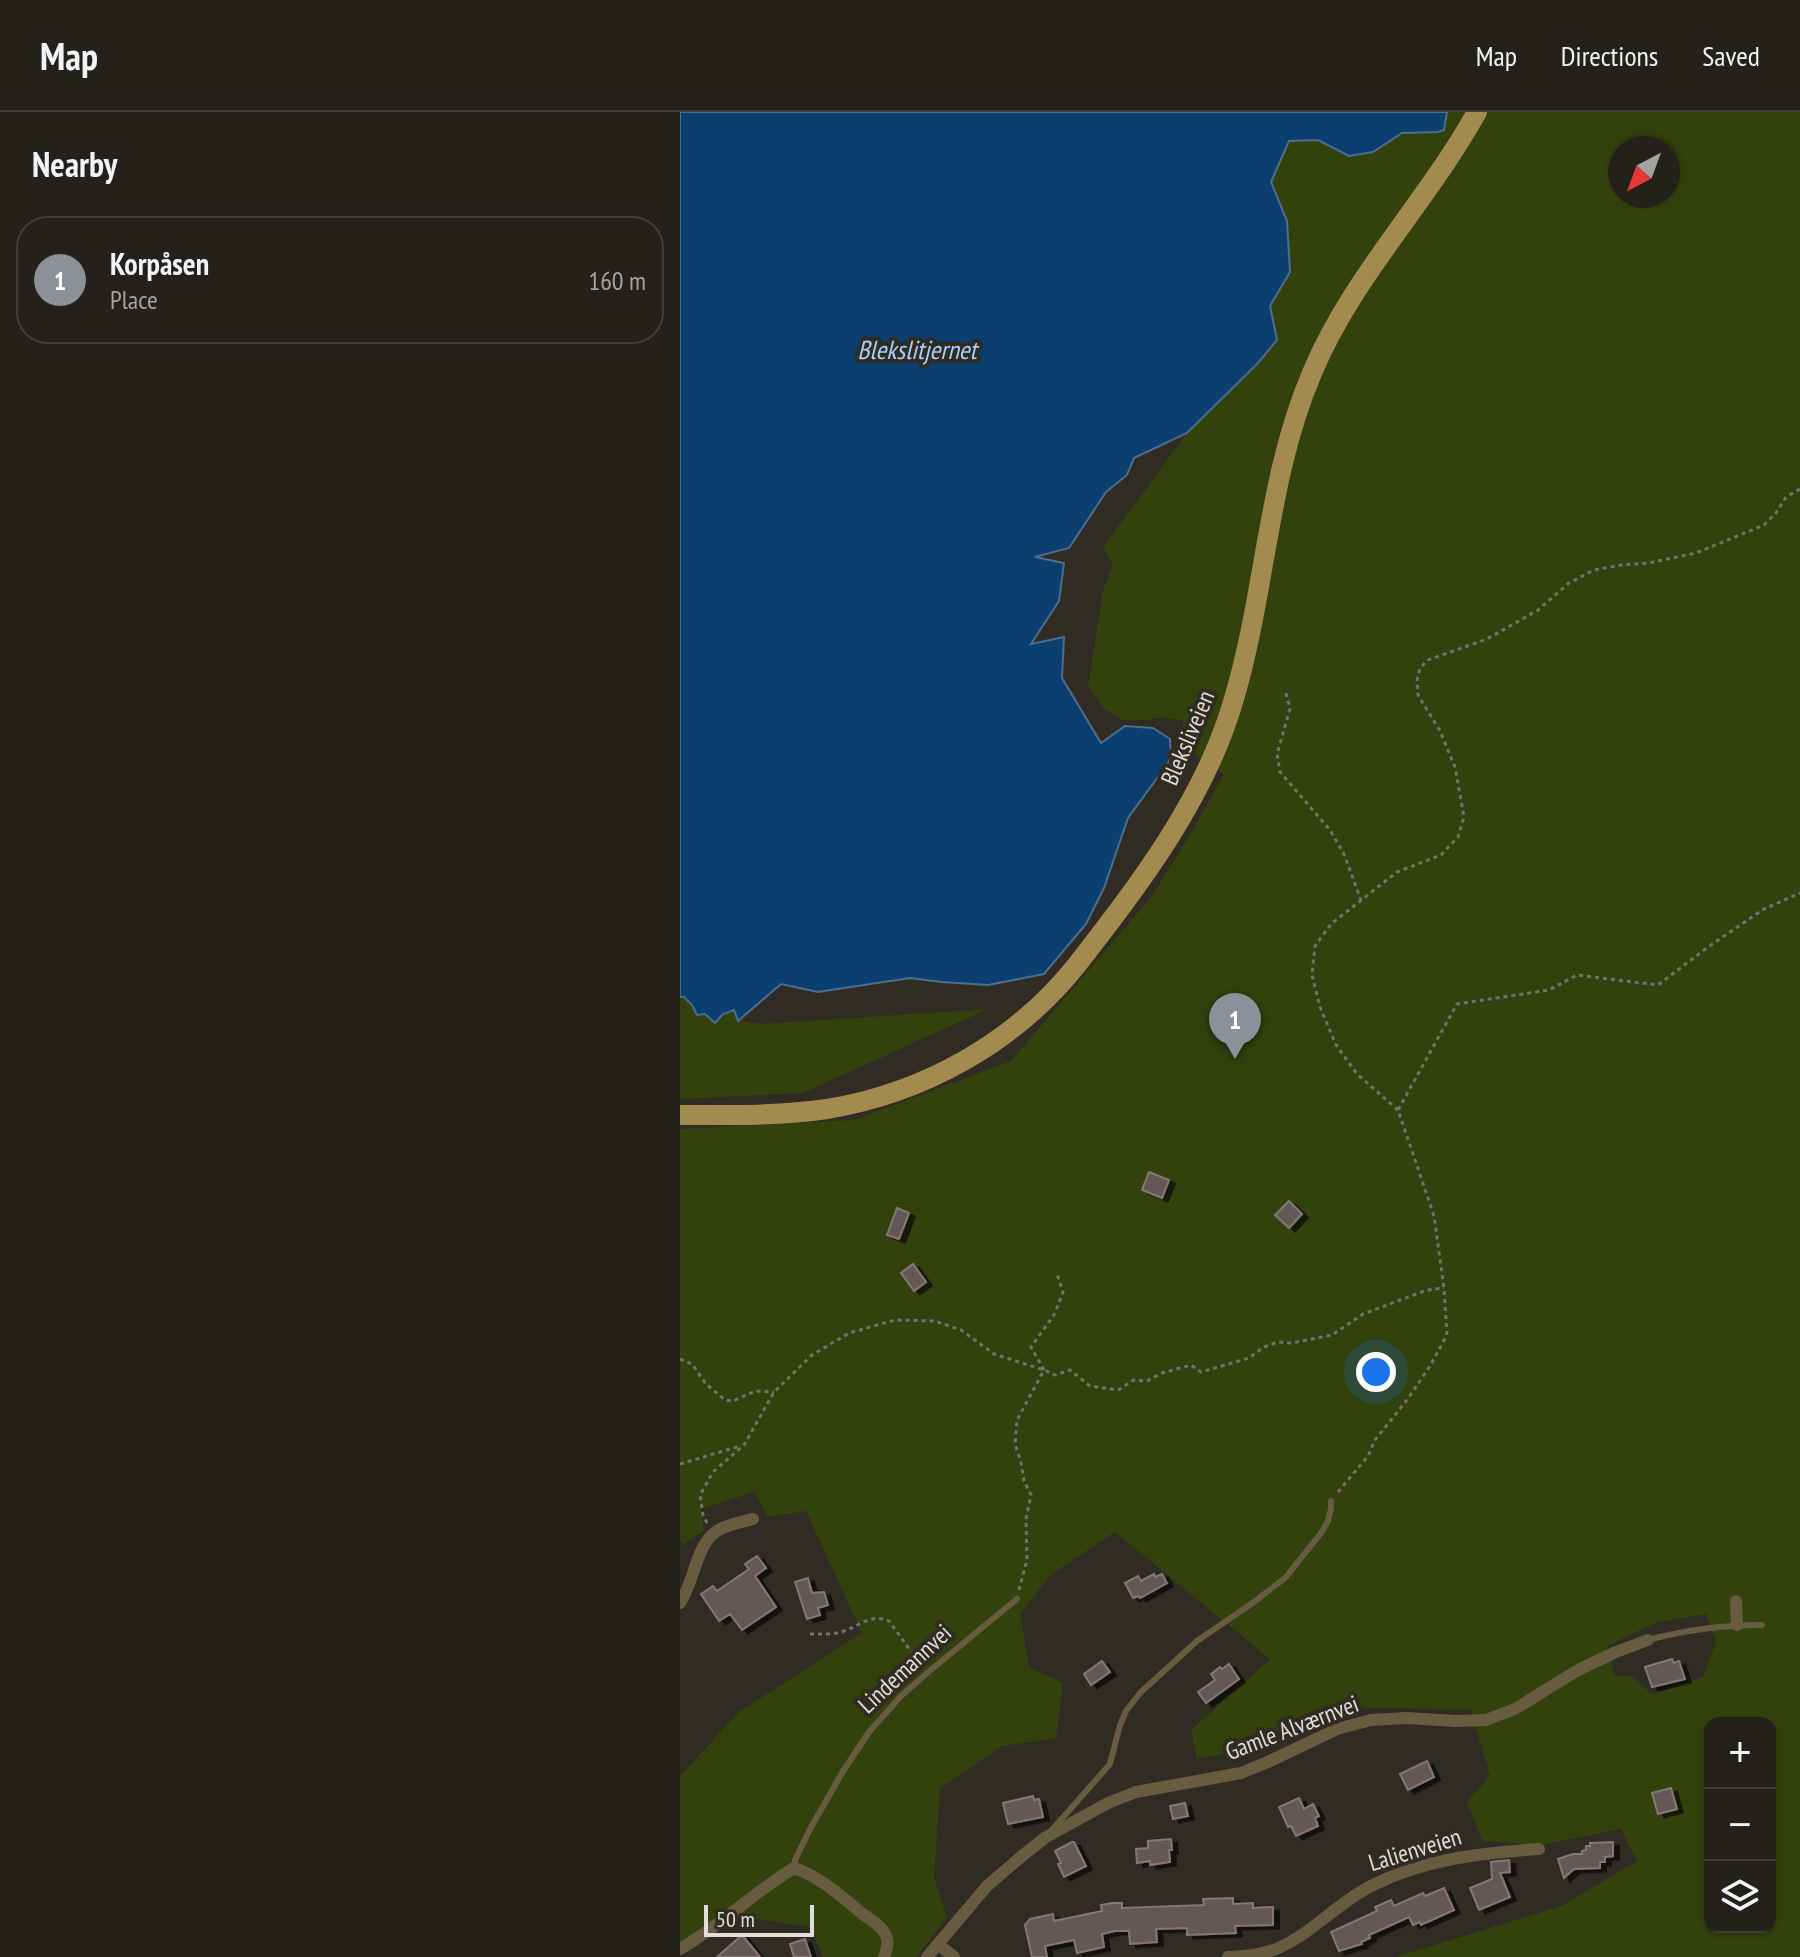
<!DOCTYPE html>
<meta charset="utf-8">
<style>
body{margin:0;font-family:"PT Sans Narrow",sans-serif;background:#302d27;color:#f1f3f6}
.controls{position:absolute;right:24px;bottom:24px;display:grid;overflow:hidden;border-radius:16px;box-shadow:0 2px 6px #0004}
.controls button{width:72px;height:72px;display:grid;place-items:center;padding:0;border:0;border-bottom:2px solid #413e39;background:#24201a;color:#f1f3f6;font:40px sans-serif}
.compass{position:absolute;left:928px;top:24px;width:72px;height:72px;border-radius:50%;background:#24201a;box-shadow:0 2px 6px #0004;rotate:221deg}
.scale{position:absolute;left:24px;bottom:20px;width:110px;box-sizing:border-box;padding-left:8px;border:4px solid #e1ddd8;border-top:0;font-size:22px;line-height:28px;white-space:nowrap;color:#e1ddd8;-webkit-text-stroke:6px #302b23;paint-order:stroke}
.you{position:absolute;left:696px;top:1260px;width:28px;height:28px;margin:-20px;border:6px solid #fff;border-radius:50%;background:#1a73e8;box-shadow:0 0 0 12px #1a73e833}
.badge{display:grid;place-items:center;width:52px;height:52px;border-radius:50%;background:#8c9099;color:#fff;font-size:26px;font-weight:700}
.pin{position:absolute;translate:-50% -66px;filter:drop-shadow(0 2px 4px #0008)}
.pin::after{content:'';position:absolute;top:42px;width:28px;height:24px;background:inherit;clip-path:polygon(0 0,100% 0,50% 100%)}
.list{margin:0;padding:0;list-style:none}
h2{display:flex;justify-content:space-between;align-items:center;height:104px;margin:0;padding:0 32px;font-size:34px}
h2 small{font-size:26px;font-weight:400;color:#a3a3a2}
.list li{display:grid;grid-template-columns:52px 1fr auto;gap:24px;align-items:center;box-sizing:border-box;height:128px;margin:0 16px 16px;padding:0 16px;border:2px solid #413e39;border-radius:32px}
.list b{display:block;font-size:30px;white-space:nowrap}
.list p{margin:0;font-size:26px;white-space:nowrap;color:#a3a3a2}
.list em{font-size:26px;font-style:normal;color:#a3a3a2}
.icon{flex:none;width:44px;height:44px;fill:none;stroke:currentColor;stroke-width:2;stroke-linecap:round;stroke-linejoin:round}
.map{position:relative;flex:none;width:1120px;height:1845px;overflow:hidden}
header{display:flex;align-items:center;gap:48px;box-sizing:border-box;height:112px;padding:0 40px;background:#24201a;border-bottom:2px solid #413e39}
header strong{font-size:38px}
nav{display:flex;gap:44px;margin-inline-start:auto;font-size:28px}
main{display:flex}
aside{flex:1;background:#24201a}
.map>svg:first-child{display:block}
.green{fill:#33420d;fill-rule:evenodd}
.water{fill:#0b3f70;stroke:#4b6e8f;stroke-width:2}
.building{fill:#635855;stroke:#837874;stroke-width:2;filter:url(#shadow)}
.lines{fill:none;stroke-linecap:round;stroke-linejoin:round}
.path{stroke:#75716a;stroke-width:3;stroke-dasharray:4 4;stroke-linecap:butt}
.service{stroke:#685c40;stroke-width:6}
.minor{stroke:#685c40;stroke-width:12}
.primary{stroke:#a38b4f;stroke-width:20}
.labels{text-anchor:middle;stroke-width:8;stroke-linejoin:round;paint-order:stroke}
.street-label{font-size:24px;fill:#e1ddd8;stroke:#302b23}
.water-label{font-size:26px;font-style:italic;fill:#a6cffc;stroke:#302b23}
</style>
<header>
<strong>Map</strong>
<nav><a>Map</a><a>Directions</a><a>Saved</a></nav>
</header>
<main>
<aside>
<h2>Nearby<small></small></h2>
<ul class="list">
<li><span class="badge">1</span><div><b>Korpåsen</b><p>Place</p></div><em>160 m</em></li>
</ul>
</aside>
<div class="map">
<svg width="1120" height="1845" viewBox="0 0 1120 1845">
<defs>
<filter id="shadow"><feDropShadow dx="6" dy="3.5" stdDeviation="0" flood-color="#0009"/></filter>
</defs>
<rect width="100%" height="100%" fill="#302b23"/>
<path class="green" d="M767 0H1120V1845H716L884 1793 957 1749 941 1717 860 1733 802 1729 787 1690 810 1664 791 1598 658 1595 578 1634 517 1647 511 1618 590 1547 435 1420 372 1462 340 1501 349 1555 383 1571 376 1626 322 1634 260 1676 254 1765 267 1806 236 1845H143L130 1815 59 1804 0 1833V1664L59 1600 182 1521 126 1399 88 1405 74 1380 21 1397 24 1419 4 1432 0 1429V1017L174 1008 331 949 472 784 511 721 544 662 502 632 503 609 483 605 468 608H443L424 597 408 575 423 478 433 453 423 435 507 321 578 251 597 228 590 194 610 160 607 110 591 70 609 29 638 28 669 44 693 40 722 21 757 20 764 18ZM940 36H988V84H940ZM1026 1502 1036 1530 1023 1565 972 1582 951 1563 935 1565 927 1534 975 1511ZM1030 1611H1090V1815H1030Z
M0 885H4L12 893 17 903 25 902 31 907 54 898 59 909 82 912 308 897 123 981 0 987Z"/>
<path class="water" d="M0 0H767L764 18 757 20 722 21 693 40 669 44 638 28 609 29 591 70 607 109 610 160 590 194 597 228 578 251 507 321 454 346 447 363 426 380 389 436 355 445 384 451 379 489 351 532 384 525 382 566 421 631 445 614 473 616 490 627 491 647 448 706 424 776 406 812 364 862 308 873 261 870 230 866 138 880 101 872 58 909 54 898 43 902 35 911 25 902 17 903 12 893 4 885H0Z"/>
<path class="building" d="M469 1060 489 1068 482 1086 462 1078Z
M609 1089 622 1102 609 1116 595 1103Z
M217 1096 229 1101 219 1127 207 1123Z
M233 1152 246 1170 234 1179 221 1161Z
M77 1444 86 1456 75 1464 96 1495 62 1518 50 1502 39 1509 21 1482 33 1474 37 1479 69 1457 65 1452Z
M474 1462 475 1465 482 1462 487 1471 460 1486 458 1484 453 1486 445 1471 458 1464 461 1469Z
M128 1466 132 1481 144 1480 148 1493 138 1496 140 1503 127 1507 115 1470Z
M992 1547 994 1551 999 1549 1005 1567 972 1575 965 1555Z
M422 1549 430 1560 411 1573 404 1562Z
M549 1552 559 1567 526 1591 518 1580 535 1568 531 1562 540 1555 542 1557Z
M747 1649 754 1665 728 1678 720 1662Z
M991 1676 997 1697 978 1702 972 1681Z
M353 1684 354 1688 359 1687 363 1705 328 1712 323 1691Z
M619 1686 624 1697 633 1692 639 1704 635 1706 638 1714 616 1724 611 1714 608 1715 599 1695Z
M505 1691 508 1704 493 1707 490 1694Z
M491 1727 492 1738H489L490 1750 470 1753V1749L457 1751 456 1737 468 1736V1729Z
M392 1730H394L406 1754 384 1765 378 1752 381 1751 375 1739Z
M933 1730V1744L925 1745V1750H920V1756L894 1757 884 1766 878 1747 893 1742H902V1739L906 1738V1734H910V1731Z
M829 1748 830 1760 820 1761 830 1785 799 1798 790 1776 812 1767 811 1750Z
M764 1776 774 1798 741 1813 740 1810 733 1813 729 1805 689 1823 690 1826 681 1830 682 1832 659 1839 651 1820 697 1799 695 1795 711 1788 714 1794 743 1781 745 1784Z
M553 1786V1792L573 1791V1796L593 1795V1813L555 1814 556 1821 507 1823V1816L476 1817 477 1830 450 1832 449 1819H435L422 1822 424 1835 397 1841 394 1828 365 1834 367 1845H352L345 1813 350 1807 373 1802 374 1809 422 1799 421 1793 432 1791H442V1796L524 1793 523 1787Z
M62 1823 80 1845H37Z
M125 1827 131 1845H114L110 1832Z"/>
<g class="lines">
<path class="path" d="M606 581 610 597 597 642 600 660 650 718 664 742 681 788
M718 998 677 962 656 933 640 895 632 863 635 834 651 812 717 760 761 743 778 725 784 705 775 655 760 619 738 583 737 568 740 556 748 548 807 527 858 498 889 471 914 458 941 453 969 451 1016 441 1084 413 1096 401 1106 385 1120 377
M0 1247 12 1252 26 1272 45 1288 53 1289 75 1279 94 1280
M364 1258 351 1235 374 1203 383 1180 377 1162
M0 1352 60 1334
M658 1380 688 1344 695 1328 727 1288 750 1254 767 1223 764 1176 754 1104 718 998 777 892 869 878 897 863 978 873 1028 835 1084 797 1120 781
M27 1411 23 1403 20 1383 33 1360 64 1333 94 1280 132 1243 169 1221 215 1208 255 1209 281 1218 314 1242 364 1258 375 1263 390 1258 410 1274 438 1278 454 1268 467 1269 482 1261 511 1253 521 1260 569 1246 584 1235 598 1230 612 1231 652 1223 683 1202 747 1178 764 1176
M339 1478 347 1448 346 1407 351 1383 344 1369 341 1350 335 1332 337 1308 364 1258
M130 1522C142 1522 153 1523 164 1519 180 1514 191 1501 209 1509L242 1555"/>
<path class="service" d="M968 1528C1005 1518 1044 1513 1082 1513
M371 1719 430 1652 440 1613 446 1599 461 1580 517 1529 574 1490 606 1465 641 1421 648 1409 651 1397V1389
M114 1756 115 1748 130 1717 162 1661 189 1620 221 1584 247 1561 337 1487"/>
<path class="minor" d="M1056 1489 1057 1513
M0 1491C14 1471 16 1432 37 1419 47 1412 62 1410 73 1407
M258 1832 274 1845
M0 1837C40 1814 74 1780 114 1756 141 1765 163 1786 184 1803 191 1808 200 1813 204 1820 210 1828 207 1837 204 1845
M247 1845 307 1774 342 1744 366 1725 428 1691 456 1680 561 1661 590 1649 657 1617 691 1608 726 1606 776 1609 806 1608 835 1597 898 1558 936 1540 968 1528
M548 1845C564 1844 581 1843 596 1837 632 1822 658 1790 693 1773 745 1747 801 1741 859 1737"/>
<path class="primary" d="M0 1003C48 1003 99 1004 147 997 244 981 334 931 396 854 458 774 524 689 553 590 586 481 587 366 632 261 672 165 747 90 797 0"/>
</g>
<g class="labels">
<g class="street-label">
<text transform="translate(508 626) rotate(-67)" y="8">Bleksliveien</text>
<text transform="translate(225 1557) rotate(-43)" y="8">Lindemannvei</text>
<text transform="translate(612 1616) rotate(-21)" y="8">Gamle Alværnvei</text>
<text transform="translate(735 1738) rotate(-17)" y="8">Lalienveien</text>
</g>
<g class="water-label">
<text x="237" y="247">Blekslitjernet</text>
</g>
</g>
</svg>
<div class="controls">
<button>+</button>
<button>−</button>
<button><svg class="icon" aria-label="layers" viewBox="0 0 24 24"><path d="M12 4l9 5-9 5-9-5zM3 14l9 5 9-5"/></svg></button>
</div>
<svg class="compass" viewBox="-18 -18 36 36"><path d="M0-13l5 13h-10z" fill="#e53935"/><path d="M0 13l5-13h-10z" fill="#a3a3a2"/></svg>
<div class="scale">50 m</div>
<div class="you"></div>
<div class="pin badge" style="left:555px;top:947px">1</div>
</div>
</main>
